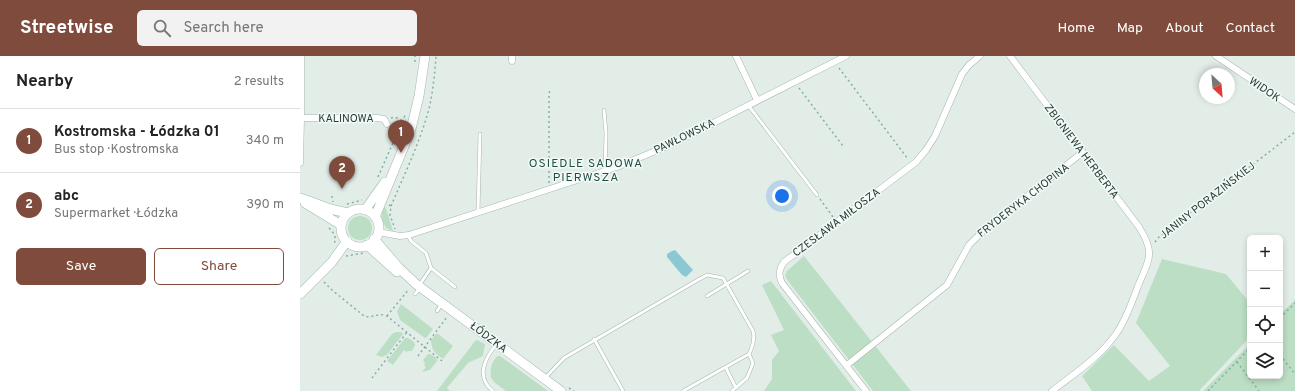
<!DOCTYPE html>
<meta charset="utf-8">
<style>
body{margin:0;font-family:Overpass,sans-serif;background:#f2f2f2;color:#222}
.controls{position:absolute;right:12px;bottom:12px;display:grid;overflow:hidden;border-radius:6px;box-shadow:0 2px 6px #0003}
.controls button{width:36px;height:36px;display:grid;place-items:center;padding:0;border:0;border-bottom:1px solid #e0e0e0;background:#fff;color:#222;font:20px sans-serif}
.compass{position:absolute;left:899px;top:12px;width:36px;height:36px;border-radius:50%;background:#fff;box-shadow:0 2px 6px #0003;rotate:154deg}
.you{position:absolute;left:482px;top:140px;width:14px;height:14px;margin:-10px;border:3px solid #fff;border-radius:50%;background:#1a73e8;box-shadow:0 0 0 6px #1a73e833}
.badge{display:grid;place-items:center;width:26px;height:26px;border-radius:50%;background:#7f4b3c;color:#fff;font-size:13px;font-weight:700}
.pin{position:absolute;translate:-50% -33px;filter:drop-shadow(0 1px 2px #0008)}
.pin::after{content:'';position:absolute;top:21px;width:14px;height:12px;background:inherit;clip-path:polygon(0 0,100% 0,50% 100%)}
.list{margin:0;padding:0;list-style:none}
h2{display:flex;justify-content:space-between;align-items:center;height:52px;margin:0;padding:0 16px;font-size:17px}
h2 small{font-size:13px;font-weight:400;color:#767676}
.list li{display:grid;grid-template-columns:26px 1fr auto;gap:12px;align-items:center;box-sizing:border-box;height:64px;padding:0 16px;border-top:1px solid #e0e0e0}
.list b{display:block;font-size:15px;white-space:nowrap}
.list p{margin:0;font-size:13px;white-space:nowrap;color:#767676}
.list em{font-size:13px;font-style:normal;color:#767676}
.actions{display:flex;gap:8px;padding:12px 16px}
.actions a{flex:1;padding:9px 0;border:1px solid #7f4b3c;border-radius:6px;text-align:center;font-size:14px;color:#7f4b3c}
.actions .main{background:#7f4b3c;color:#fff}
.icon{flex:none;width:22px;height:22px;fill:none;stroke:currentColor;stroke-width:2;stroke-linecap:round;stroke-linejoin:round}
.map{position:relative;flex:none;width:995px;height:335px;overflow:hidden}
header{display:flex;align-items:center;gap:24px;box-sizing:border-box;height:56px;padding:0 20px;background:#7f4b3c;color:#fff}
header strong{font-size:19px}
nav{display:flex;gap:22px;margin-inline-start:auto;font-size:14px}
.search{width:280px;height:36px;background:#f2f2f2;display:flex;align-items:center;gap:10px;box-sizing:border-box;padding:0 14px;border-radius:6px;color:#767676;font-size:15px}
main{display:flex}
aside{flex:1;background:#fff}
.map>svg:first-child{display:block}
.green{fill:#bcdec4}
.water{fill:#8bc8d1}
.lines{fill:none;stroke-linecap:round;stroke-linejoin:round}
.lane-casing{stroke:#a6b5af;stroke-width:4}
.street-casing{stroke:#a6b5af;stroke-width:7}
.secondary-casing{stroke:#a1b8b0;stroke-width:10}
.path{stroke:#83b0a1;stroke-width:1.5;stroke-dasharray:2 3;stroke-linecap:butt}
.lane{stroke:#fff;stroke-width:3}
.street{stroke:#fff;stroke-width:6}
.secondary{stroke:#fff;stroke-width:9}
.labels{text-anchor:middle;stroke-width:3;stroke-linejoin:round;paint-order:stroke}
.street-label{font-size:11px;fill:#233e36;stroke:#f3f9f6}
.neighbourhood-label{font-size:12px;letter-spacing:1px;fill:#1e5043;stroke:#f3f9f6}
</style>
<header>
<strong>Streetwise</strong>
<div class="search"><svg class="icon" aria-label="search" viewBox="0 0 24 24"><circle cx="10" cy="10" r="6"/><path d="M15 15l6 6"/></svg>Search here</div>
<nav><a>Home</a><a>Map</a><a>About</a><a>Contact</a></nav>
</header>
<main>
<aside>
<h2>Nearby<small>2 results</small></h2>
<ul class="list">
<li><span class="badge">1</span><div><b>Kostromska - Łódzka 01</b><p>Bus stop · Kostromska</p></div><em>340 m</em></li>
<li><span class="badge">2</span><div><b>abc</b><p>Supermarket · Łódzka</p></div><em>390 m</em></li>
</ul>
<div class="actions"><a class="main">Save</a><a>Share</a></div>
</aside>
<div class="map">
<svg width="995" height="335" viewBox="0 0 995 335">
<rect width="100%" height="100%" fill="#e3ede8"/>
<path class="green" d="M82 150 86 152 93 175 86 172C82 165 81 158 82 150Z
M48 172a12 12 0 1 1 24 0a12 12 0 1 1-24 0Z
M504 200 611 335H573L491 229 485 220 487 215Z
M862 203 926 218 950 247V281L899 335H792L782 320 814 289 849 325 870 310 836 267Z
M471 225 556 335H464L472 323V304L479 295 471 279 484 274 462 229Z
M995 244V335H903L950 288V320H980V258Z
M101 248 133 273 127 281 125 282 100 264 97 255Z
M96 276H101L103 278 87 299 82 301 76 299 92 278Z
M137 277 153 290 143 303C135 297 132 296 131 284Z
M105 282H108L114 286 115 289 112 295H108L107 296 104 294 93 309 87 305Z
M177 284 185 288 183 300 168 307 147 332 150 335H137L175 285Z
M128 298C132 298 137 301 137 305L130 314 122 316 126 311 124 309 125 307 123 304Z
M198 300H200L248 335H206L194 326 191 322C190 314 191 305 198 300Z"/>
<path class="water" d="M375 194 393 214 386 221 382 219 367 201V198L372 195Z"/>
<g class="lines">
<g class="lane-casing">
<path id="lane" d="M448 49 517 139
M304 54 306 77 305 115
M178 156 180 78
M108 179 111 185 126 197 131 212
M120 228 131 212 155 231
M115 238 120 232
M407 240 448 215
M137 255 142 248
M294 283 323 335
M426 312 436 332
M246 321 264 302 396 225 407 219 423 222 453 275C455 283 453 290 449 298L383 335
M193 335C176 322 184 303 196 289
M432 335 447 322 453 307 449 298"/>
</g>
<g class="street-casing">
<path id="street" d="M212 0V5
M436 0 457 44
M710 0 839 171C856 198 849 203 838 230 832 246 826 264 816 278 800 301 774 318 752 335
M916 0 995 53
M1 62H77L84 63 87 68
M0 107 1 62V0
M78 176 100 180 109 179 317 111 370 89 546 0
M547 309 647 229 669 189 683 175 783 96
M566 335 482 227C478 219 479 213 484 206L616 106 626 94 635 80 662 18 669 9 680 0"/>
</g>
<g class="secondary-casing">
<path id="secondary" d="M0 142 9 145 30 153 48 157
M5 147 41 169
M41 172a19 19 0 1 1 38 0a19 19 0 1 1-38 0Z
M65 154 85 126
M75 161 111 73 119 40 125 0
M74 183 99 212 116 228 261 335
M67 189 97 216
M0 238 32 206 47 185"/>
</g>
<path class="path" d="M115 6V0
M539 12 608 103
M499 32 543 90
M91 62 95 61 103 65
M78 121 106 57
M249 127V37L251 33
M32 140 33 146
M520 143 533 161
M47 148 62 144
M89 149 91 150 90 159 95 173
M91 150C105 117 121 84 130 49 133 33 135 16 136 0
M29 172C34 177 37 181 34 188
M855 186 859 181 995 76
M46 200 64 197
M24 226 32 234 64 260C72 263 78 256 87 260L142 305
M87 260 109 233
M980 262 995 247
M980 299 995 318
M118 300 147 261
M937 306 959 335
M72 322 107 276
M269 332 274 335
M908 335 950 292"/>
<use href="#lane" class="lane"/>
<use href="#street" class="street"/>
<use href="#secondary" class="secondary"/>
</g>
<g class="labels">
<g class="street-label">
<text transform="translate(965 33) rotate(34)" y="4">WIDOK</text>
<text x="46" y="66">KALINOWA</text>
<text transform="translate(384 80) rotate(-26)" y="4">PAWŁOWSKA</text>
<text transform="translate(782 95) rotate(53)" y="4">ZBIGNIEWA HERBERTA</text>
<text transform="translate(723 144) rotate(-38)" y="4">FRYDERYKA CHOPINA</text>
<text transform="translate(907 144) rotate(-38)" y="4">JANINY PORAZIŃSKIEJ</text>
<text transform="translate(536 166) rotate(-37)" y="4">CZESŁAWA MIŁOSZA</text>
<text transform="translate(189 281) rotate(37)" y="4">ŁÓDZKA</text>
</g>
<g class="neighbourhood-label">
<text x="286" y="111">OSIEDLE SADOWA<tspan x="286" dy="14">PIERWSZA</tspan></text>
</g>
</g>
</svg>
<div class="controls">
<button>+</button>
<button>−</button>
<button><svg class="icon" aria-label="locate" viewBox="0 0 24 24"><circle cx="12" cy="12" r="6"/><path d="M12 2v4M12 18v4M2 12h4M18 12h4"/></svg></button>
<button><svg class="icon" aria-label="layers" viewBox="0 0 24 24"><path d="M12 4l9 5-9 5-9-5zM3 14l9 5 9-5"/></svg></button>
</div>
<svg class="compass" viewBox="-18 -18 36 36"><path d="M0-13l5 13h-10z" fill="#e53935"/><path d="M0 13l5-13h-10z" fill="#767676"/></svg>
<div class="you"></div>
<div class="pin badge" style="left:101px;top:97px">1</div>
<div class="pin badge" style="left:42px;top:133px">2</div>
</div>
</main>
